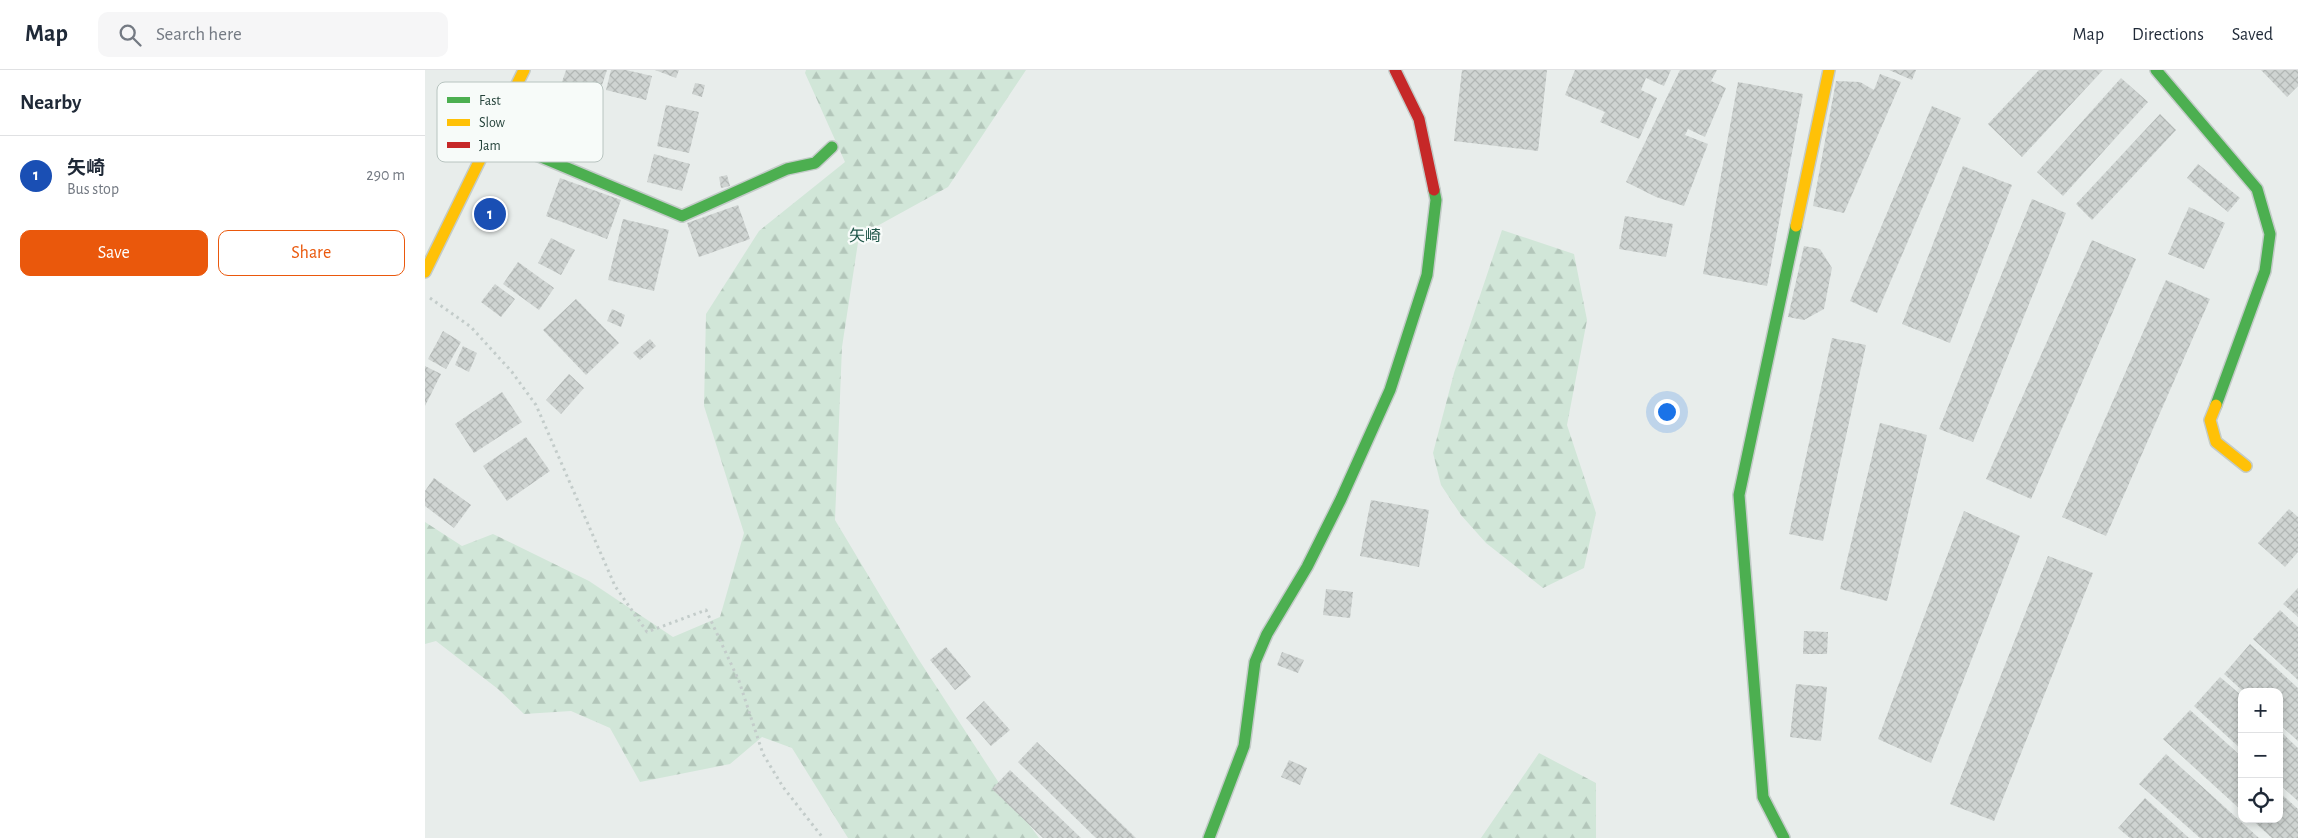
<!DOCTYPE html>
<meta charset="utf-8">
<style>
body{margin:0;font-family:"Alegreya Sans","Noto Sans JP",sans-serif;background:#f6f6f7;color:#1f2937}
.controls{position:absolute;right:15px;bottom:15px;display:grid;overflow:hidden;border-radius:10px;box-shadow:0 2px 8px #0003}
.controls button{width:45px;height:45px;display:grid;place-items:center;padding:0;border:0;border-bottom:1px solid #e0e1e3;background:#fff;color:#1f2937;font:25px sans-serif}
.you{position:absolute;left:1241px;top:341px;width:18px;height:18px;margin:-12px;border:4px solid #fff;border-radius:50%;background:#1a73e8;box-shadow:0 0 0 8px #1a73e833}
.badge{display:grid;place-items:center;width:32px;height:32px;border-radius:50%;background:#ea580c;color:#fff;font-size:16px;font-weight:700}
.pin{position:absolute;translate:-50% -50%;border:2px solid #fff;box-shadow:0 1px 5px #0006}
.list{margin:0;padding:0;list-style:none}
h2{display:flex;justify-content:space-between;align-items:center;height:65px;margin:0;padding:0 20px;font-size:21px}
h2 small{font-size:16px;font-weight:400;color:#747a83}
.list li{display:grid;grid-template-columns:32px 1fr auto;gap:15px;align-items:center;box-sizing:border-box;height:80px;padding:0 20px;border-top:1px solid #e0e1e3}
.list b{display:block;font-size:19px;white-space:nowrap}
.list p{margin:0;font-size:16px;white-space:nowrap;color:#747a83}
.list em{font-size:16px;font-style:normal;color:#747a83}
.actions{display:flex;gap:10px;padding:15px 20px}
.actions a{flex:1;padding:11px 0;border:1px solid #ea580c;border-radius:10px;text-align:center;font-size:18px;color:#ea580c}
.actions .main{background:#ea580c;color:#fff}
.icon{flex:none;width:28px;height:28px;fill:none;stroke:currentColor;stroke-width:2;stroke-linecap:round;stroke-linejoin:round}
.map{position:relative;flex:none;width:1873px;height:768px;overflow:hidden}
header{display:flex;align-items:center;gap:30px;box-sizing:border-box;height:70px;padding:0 25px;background:#fff;border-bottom:1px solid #e0e1e3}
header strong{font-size:24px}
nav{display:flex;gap:28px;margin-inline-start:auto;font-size:18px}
.search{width:350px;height:45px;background:#f6f6f7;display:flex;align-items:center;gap:12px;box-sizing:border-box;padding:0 18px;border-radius:10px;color:#747a83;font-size:19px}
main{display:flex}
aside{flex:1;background:#fff}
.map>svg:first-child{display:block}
.forest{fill:url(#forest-firs)}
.building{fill:url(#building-cross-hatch)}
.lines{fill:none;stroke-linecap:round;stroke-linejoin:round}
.fast-casing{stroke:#c3cbc8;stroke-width:14}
.slow-casing{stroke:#c3cbc8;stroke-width:14}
.jam-casing{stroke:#c3cbc8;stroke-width:14}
.path{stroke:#c3ccca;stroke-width:3;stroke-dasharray:2.5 4;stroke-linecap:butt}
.fast{stroke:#4caf50;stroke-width:11}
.slow{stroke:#ffc107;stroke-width:11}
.jam{stroke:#c62828;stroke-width:11}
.labels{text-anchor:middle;stroke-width:4.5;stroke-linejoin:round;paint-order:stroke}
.neighbourhood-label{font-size:16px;fill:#1f5548;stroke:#f7fbf9}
.key{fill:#f7fbf9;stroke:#b8c4c0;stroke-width:1}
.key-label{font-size:14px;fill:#24423a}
</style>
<header>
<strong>Map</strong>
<div class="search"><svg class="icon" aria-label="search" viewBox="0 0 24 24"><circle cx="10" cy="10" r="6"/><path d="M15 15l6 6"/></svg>Search here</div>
<nav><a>Map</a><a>Directions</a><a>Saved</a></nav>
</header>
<main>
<aside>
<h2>Nearby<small></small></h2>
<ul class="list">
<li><span class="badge" style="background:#1a4fb4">1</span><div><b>矢崎</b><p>Bus stop</p></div><em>290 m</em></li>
</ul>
<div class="actions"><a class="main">Save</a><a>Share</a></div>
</aside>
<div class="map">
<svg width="1873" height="768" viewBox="0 0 1873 768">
<defs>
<pattern id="forest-firs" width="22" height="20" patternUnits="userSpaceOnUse" patternTransform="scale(1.25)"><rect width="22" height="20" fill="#d1e6d8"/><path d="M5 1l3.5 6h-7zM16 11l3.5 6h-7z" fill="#b3c6ba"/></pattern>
<pattern id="building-cross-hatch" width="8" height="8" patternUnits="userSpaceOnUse" patternTransform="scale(1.25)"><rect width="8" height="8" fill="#cfd4d2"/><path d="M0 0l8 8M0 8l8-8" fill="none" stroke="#b2b7b5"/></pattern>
</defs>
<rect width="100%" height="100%" fill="#e8edeb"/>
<path class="forest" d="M381 0H601L523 117 434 166 417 277 410 450 492 587 574 713 614 768H423L367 678 337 667 305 694 215 712 185 658 146 641 99 644 73 619 11 571 0 574V452L37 476 68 464 164 511 248 567 295 547 319 463 279 336 281 244 334 161 420 92 380 3Z
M1077 160 1149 184 1162 250 1142 355 1171 443 1159 498 1118 518 1061 473 1036 445 1016 415 1008 383 1029 303Z
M1114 683 1171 713V768H1056Z"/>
<path class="building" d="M141 0H182L173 27 136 15Z
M186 0H201L227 6 221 30 181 20Z
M230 0H254L251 8Z
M1037 0H1122L1113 81 1029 71Z
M1150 0H1246L1239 16 1221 8 1216 20 1232 28 1214 69 1175 52 1180 42 1140 25Z
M1255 0H1292L1286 11 1301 18 1280 67 1263 59 1260 65 1283 74 1259 136 1231 127 1201 112Z
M1464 0H1491L1487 10Z
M1614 0H1678L1597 87 1563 54Z
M1836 0H1873V16L1862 27Z
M1455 4 1476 12 1419 143 1388 136 1411 11 1435 12 1449 20Z
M1696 8 1723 32 1638 126 1612 102Z
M1313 12 1378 24 1342 216 1278 204Z
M270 13 280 15 277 27 267 24Z
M241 35 274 42 264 83 232 76Z
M1507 36 1536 48 1452 243 1425 231Z
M1735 44 1751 60 1667 150 1651 134Z
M229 84 265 94 257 121 222 112Z
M1773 94 1815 128 1803 142 1762 108Z
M1538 96 1587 115 1525 273 1477 254Z
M302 105 305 116 296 118 294 107Z
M135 108 196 130 182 169 121 146Z
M1607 129 1641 143 1548 372 1514 359Z
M313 135 325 169 274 187 262 153Z
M1764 137 1800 153 1779 199 1743 184Z
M1200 146 1248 154 1241 187 1194 179Z
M198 149 244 160 229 221 183 210Z
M126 168 150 180 136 205 113 193Z
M1667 170 1711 189 1606 429 1561 409Z
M1379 176 1395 179 1407 198 1399 239 1379 250 1363 247Z
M93 192 129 218 114 240 78 214Z
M1741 210 1785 229 1681 466 1637 447Z
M70 214 90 229 76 247 56 232Z
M151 229 194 273 161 305 118 260Z
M187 239 200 245 196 257 182 251Z
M18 261 36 272 21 299 3 289Z
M1407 268 1441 275 1398 471 1364 464Z
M225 269 231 276 215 290 208 283Z
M38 276 52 283 44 302 30 295Z
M0 296 16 304 0 336Z
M144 304 159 318 136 344 121 330Z
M77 322 97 352 49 383 30 354Z
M1455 353 1502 365 1462 531 1415 519Z
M101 367 125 401 82 431 58 396Z
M9 408 46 435 29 458 0 436V421Z
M946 430 1004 440 994 497 935 486Z
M1864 439 1873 447V482L1860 497 1833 473Z
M1539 441 1595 466 1506 693 1453 669Z
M1623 486 1668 503 1569 751 1525 734Z
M1873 518V547L1858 534Z
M901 519 928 522 925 548 898 545Z
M1855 540 1873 557V610L1828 569Z
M1379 561 1403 562 1402 584H1378Z
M1825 574 1873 618V671L1854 654V622H1819L1799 604Z
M521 577 546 607 530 620 505 590Z
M857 582 879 590 873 603 852 595Z
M1795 607 1817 626V680L1769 636Z
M1371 614 1402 617 1396 671 1365 667Z
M559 631 585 660 566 676 541 648Z
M1765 640 1817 687V741L1738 669Z
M1854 660 1873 678V731L1854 714Z
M612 672 711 768H671L593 692Z
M1741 684 1834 768H1775L1714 714Z
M864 690 882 698 875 715 856 707Z
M585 700 656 768H618L567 719Z
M1854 722 1873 739V768H1847L1826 749H1854Z
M1720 728 1764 768H1705L1693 758Z"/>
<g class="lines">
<g class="fast-casing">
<path id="fast" d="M1731 0 1832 119 1845 164 1840 201 1791 335
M65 69 116 87 257 146 362 99 390 93 407 77
M784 768 819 676 830 592 842 564 882 497 916 429 965 320 1002 205 1011 130 1009 120
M1359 768 1338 727 1314 425 1371 156"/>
</g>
<g class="slow-casing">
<path id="slow" d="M1371 156 1404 0
M0 202 99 0
M1791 335 1785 350 1791 372 1821 396"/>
</g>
<g class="jam-casing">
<path id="jam" d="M970 0 994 49 1009 120"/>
</g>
<path class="path" d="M5 228 46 257 87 302 111 335 190 516 222 562 281 540 314 611 338 684 358 717 398 768"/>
<use href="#fast" class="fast"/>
<use href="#slow" class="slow"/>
<use href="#jam" class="jam"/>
</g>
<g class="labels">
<g class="neighbourhood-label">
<text x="440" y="171">矢崎</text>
</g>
</g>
<rect x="12" y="12" width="166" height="80" rx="8" class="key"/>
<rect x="22" y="27" width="23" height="6" fill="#4caf50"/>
<rect x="22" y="49" width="23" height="7" fill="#ffc107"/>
<rect x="22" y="72" width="23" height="6" fill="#c62828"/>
<g class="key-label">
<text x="54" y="35">Fast</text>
<text x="54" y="57">Slow</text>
<text x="54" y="80">Jam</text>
</g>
</svg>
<div class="controls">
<button>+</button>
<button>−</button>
<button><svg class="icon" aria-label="locate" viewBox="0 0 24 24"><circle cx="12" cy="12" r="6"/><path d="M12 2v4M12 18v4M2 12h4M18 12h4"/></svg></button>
</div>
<div class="you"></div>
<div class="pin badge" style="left:65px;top:144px;background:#1a4fb4">1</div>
</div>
</main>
